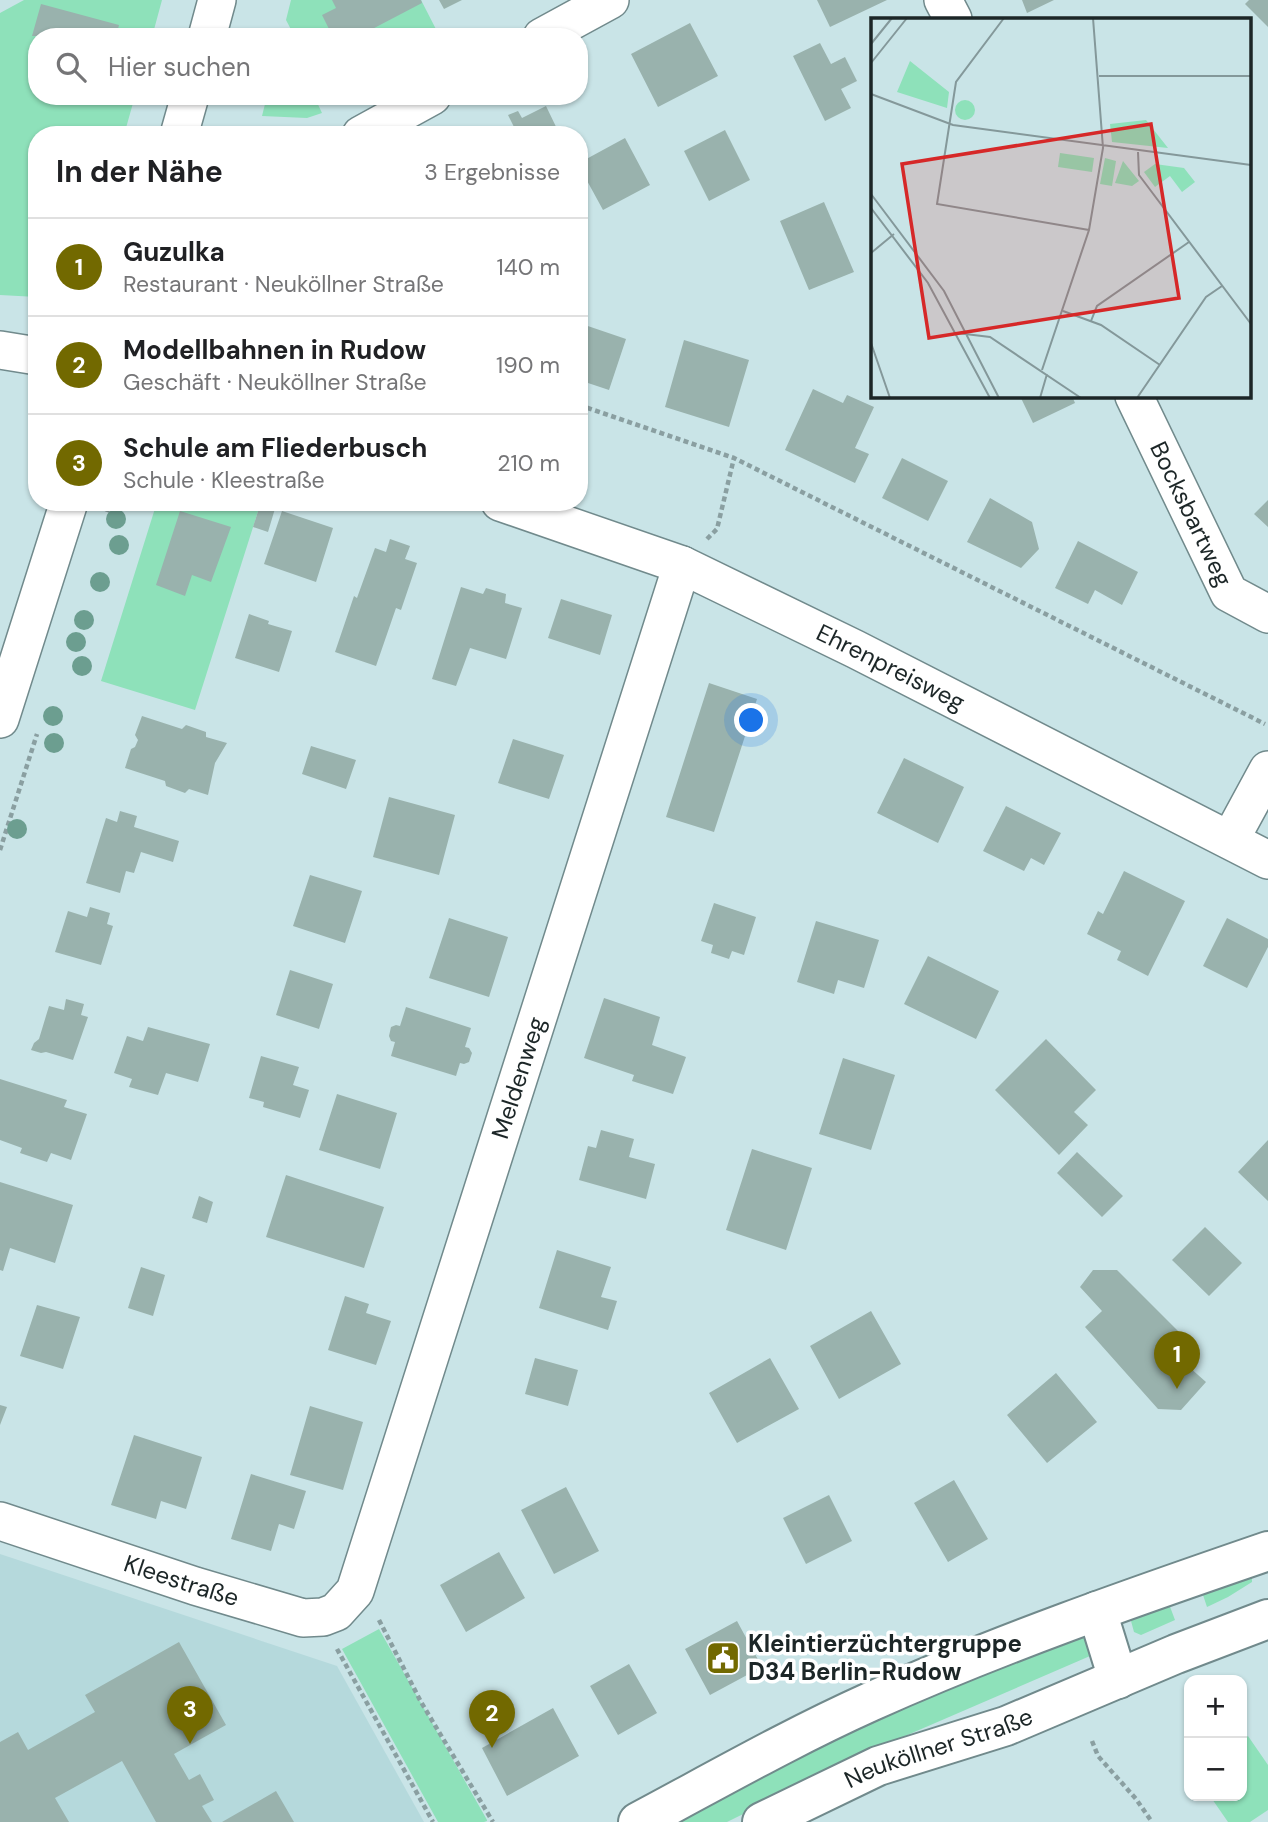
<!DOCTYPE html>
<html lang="de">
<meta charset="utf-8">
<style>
body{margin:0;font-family:"DM Sans",sans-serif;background:#f6f6f6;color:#202124}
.controls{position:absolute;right:21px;bottom:21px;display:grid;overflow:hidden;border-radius:14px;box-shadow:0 2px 5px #0004}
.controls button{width:63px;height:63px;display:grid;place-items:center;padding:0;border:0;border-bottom:2px solid #e0e0e0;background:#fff;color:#202124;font:35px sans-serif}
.you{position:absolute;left:752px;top:721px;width:24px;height:24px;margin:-18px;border:5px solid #fff;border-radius:50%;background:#1a73e8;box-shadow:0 0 0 10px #1a73e833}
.badge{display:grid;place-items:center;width:46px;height:46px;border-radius:50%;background:#726900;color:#fff;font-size:23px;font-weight:700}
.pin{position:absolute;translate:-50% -58px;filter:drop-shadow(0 2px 4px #0008)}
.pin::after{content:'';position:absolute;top:37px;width:24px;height:21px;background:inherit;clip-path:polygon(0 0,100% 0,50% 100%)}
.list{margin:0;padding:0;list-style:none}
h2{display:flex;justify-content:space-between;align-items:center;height:91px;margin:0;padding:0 28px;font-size:30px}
h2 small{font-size:23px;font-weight:400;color:#757577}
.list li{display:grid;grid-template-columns:46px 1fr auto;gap:21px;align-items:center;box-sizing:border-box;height:98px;padding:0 28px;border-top:2px solid #e0e0e0}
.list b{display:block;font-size:26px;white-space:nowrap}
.list p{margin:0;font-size:23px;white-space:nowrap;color:#757577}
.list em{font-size:23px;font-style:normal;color:#757577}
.icon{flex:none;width:38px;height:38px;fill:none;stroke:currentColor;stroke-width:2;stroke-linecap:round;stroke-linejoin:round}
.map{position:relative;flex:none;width:1268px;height:1822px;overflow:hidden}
.search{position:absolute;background:#fff;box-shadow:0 2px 5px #0004;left:28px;top:28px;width:560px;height:77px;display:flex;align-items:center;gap:18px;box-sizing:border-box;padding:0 24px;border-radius:28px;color:#757577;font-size:26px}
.panel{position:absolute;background:#fff;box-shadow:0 2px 5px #0004;left:28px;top:126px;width:560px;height:385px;border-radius:28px}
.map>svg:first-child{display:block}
.built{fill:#b5d9dc}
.green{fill:#8ee1ba}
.building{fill:#99b2ad}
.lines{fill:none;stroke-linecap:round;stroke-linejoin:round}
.minor-casing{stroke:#718a8c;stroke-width:40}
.secondary-casing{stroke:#718a8c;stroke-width:42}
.path{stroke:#8a9fa1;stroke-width:4.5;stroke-dasharray:5 3.5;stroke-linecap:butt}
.minor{stroke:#fff;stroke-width:37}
.secondary{stroke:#fff;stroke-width:38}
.tree{fill:#6c9e90}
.labels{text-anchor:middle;stroke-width:7;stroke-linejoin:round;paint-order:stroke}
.street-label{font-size:24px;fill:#1c2627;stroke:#fff}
.poi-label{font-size:24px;font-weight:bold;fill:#1c2627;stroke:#fff;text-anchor:start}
.inset-road{fill:none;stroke:#84989a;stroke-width:2}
.view{fill:#d62828;fill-opacity:0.15;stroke:#d62828;stroke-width:3.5}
.inset-edge{fill:none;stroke:#1c2627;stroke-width:3.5}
</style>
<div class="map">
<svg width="1268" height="1822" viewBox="0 0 1268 1822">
<rect width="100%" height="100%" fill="#c9e4e7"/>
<path class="built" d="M0 1554 337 1666 424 1822H0Z"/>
<path class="green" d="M24 0H162L152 37H37V96H135L124 135H37V297L0 295V13Z
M291 0H421L440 37H295L286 20Z
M267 96H314L322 113 307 118 262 116Z
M157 502H261L195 710 101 681Z
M1249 1576 1252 1577V1582L1228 1597 1207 1607 1202 1592Z
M1169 1604 1175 1620 1141 1635 1134 1632 1131 1621 1132 1618Z
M379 1629 487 1820V1821L484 1822H438L342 1649Z
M1090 1631 1097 1653 868 1752 727 1822H668L854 1728Z
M1248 1736 1268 1765V1810L1250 1822H1228L1210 1796H1242V1740Z"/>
<path class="building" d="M332 0H421L422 3 357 37H333L322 15 336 8Z
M439 0H462L444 9Z
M817 0H887L830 27Z
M1022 0H1054L1027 13Z
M1249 0H1268V27L1245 4Z
M41 4 119 25 116 37 32 36Z
M690 23 718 76 658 107 631 54Z
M820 43 831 64 845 57 857 81 841 89 851 108 825 121 793 56Z
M546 106 560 135H518L508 115 518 111 522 118Z
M725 130 750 180 709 201 684 151Z
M625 138 650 185 603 210 579 166V163Z
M36 192H37V220L29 218Z
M824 202 854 272 809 290 780 221Z
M579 323 626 339 609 390 579 380Z
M684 340 749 360 729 427 665 407Z
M813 389 843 403 847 395 874 407 855 448 869 454 855 483 785 450Z
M1020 396H1072L1075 403 1033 423Z
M902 458 948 481 928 521 882 498Z
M990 498 1032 522 1039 549 1021 568 967 542Z
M1268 500V527L1254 514Z
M261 502H277L268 532 253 527Z
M180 511 231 527 211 582 192 575 185 596 156 585Z
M282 511 333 528 316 582 264 564Z
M390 539 410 546 405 559 417 563 401 610 396 608 376 666 335 652 354 596 357 598 375 548 386 552Z
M1078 541 1138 572 1122 605 1095 590 1088 604 1055 588Z
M461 587 483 594 486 588 506 594 505 603 522 608 506 659 470 648 456 686 432 679Z
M561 599 612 615 600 655 548 638Z
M249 614 269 621 268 624 292 631 279 672 235 658Z
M709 683 757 699 714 832 666 817Z
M142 716 182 729 186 725 206 732V737L227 743 215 763 208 795 189 789 185 793 166 786 165 781 125 768 131 749 135 747 138 740 135 735Z
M513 739 564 755 549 799 498 783Z
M311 746 356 760 346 789 302 774Z
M904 758 964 787 938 843 877 813Z
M389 797 455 815 439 875 373 857Z
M1006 806 1061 833 1044 865 1031 858 1024 871 983 851Z
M120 811 137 816 134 827 179 841 173 862 141 852 134 873 126 871 120 893 86 883 106 818 117 822Z
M1124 871 1185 901 1148 976 1117 960 1121 951 1087 934 1098 911 1103 914Z
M310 875 362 891 345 943 293 926Z
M714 903 756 917 744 955 732 951 729 959 711 953 713 945 701 941Z
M90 907 110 913 107 924 113 926 101 965 55 952 68 911 87 917Z
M449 918 508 937 489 997 429 978Z
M1227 918 1268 939V947L1247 988 1203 966Z
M816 921 879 940 864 988 838 980 834 994 797 982Z
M928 956 999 991 976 1039 904 1004Z
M290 970 333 984 319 1029 276 1015Z
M604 998 660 1017 652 1045 686 1057 673 1094 632 1081 634 1075 584 1058Z
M66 999 84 1004 81 1015 88 1017 73 1060 46 1052 41 1053 31 1050 34 1043 39 1039 49 1006 64 1010Z
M406 1007 471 1028 465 1047 469 1048 472 1053 469 1062 464 1064 460 1063 456 1076 391 1056 395 1042 391 1041 389 1036 391 1027 396 1025 400 1026Z
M148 1027 210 1044 198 1082 166 1073 158 1095 129 1087 132 1079 114 1073 127 1036 143 1041Z
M1046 1039 1096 1090 1074 1112 1088 1125 1059 1155 995 1090Z
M261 1056 299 1067 293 1085 309 1090 300 1118 263 1107 264 1102 249 1098Z
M843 1058 895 1075 871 1150 819 1134Z
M0 1079 67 1100 64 1107 87 1114 71 1160 51 1153 47 1162 20 1153 22 1148 0 1140Z
M337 1094 397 1113 380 1169 319 1150Z
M601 1130 634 1139 629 1157 655 1164 646 1199 579 1180 588 1146 596 1148Z
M1268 1140V1201L1238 1172Z
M752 1149 812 1168 786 1250 726 1230Z
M1077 1152 1123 1196 1102 1217 1057 1173Z
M286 1175 384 1207 364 1268 266 1237Z
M0 1182 73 1205 55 1263 10 1248 3 1271 0 1270Z
M199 1196 213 1202 207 1223 192 1218Z
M1205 1227 1242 1263 1209 1296 1172 1260Z
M557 1250 611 1267 601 1297 617 1301 608 1330 539 1308Z
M141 1267 165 1275 153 1316 128 1308Z
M1093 1270H1117L1195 1348 1180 1359 1206 1382 1181 1410 1158 1409 1085 1327 1102 1311 1080 1287Z
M345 1296 369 1304 366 1313 391 1321 376 1365 328 1350Z
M37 1305 80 1317 63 1369 20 1356Z
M871 1311 901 1364 839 1399 810 1346Z
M535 1358 578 1370 568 1406 525 1394Z
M770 1358 799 1409 737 1443 709 1393Z
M1056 1373 1097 1422 1047 1463 1007 1415Z
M0 1405 7 1407 0 1425Z
M310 1406 363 1422 343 1490 290 1475Z
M134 1435 202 1457 186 1509 161 1501 156 1519 111 1505Z
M251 1474 306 1491 294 1529 279 1524 271 1551 231 1539Z
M954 1480 988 1539 948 1562 914 1503Z
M566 1487 599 1551 554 1574 521 1510Z
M829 1495 852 1541 806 1564 783 1518Z
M499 1552 525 1598 466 1632 440 1585Z
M737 1621 762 1667 710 1695 685 1649Z
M179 1642 226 1725 174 1754 189 1780 200 1774 214 1800 202 1806 212 1822H156L122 1761 55 1798 69 1822H0V1742L18 1732 28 1750 95 1712 85 1695Z
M629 1664 657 1713 618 1735 590 1686Z
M553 1708 579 1756 507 1796 482 1748Z
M276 1791 294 1822H222Z"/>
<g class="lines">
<g class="minor-casing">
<g id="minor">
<path d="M943 0 953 19"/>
<path d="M207 37 217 0"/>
<path d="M542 37 610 0"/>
<path d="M179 135 190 96"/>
<path d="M361 135 432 96"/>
<path d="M0 350 37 356"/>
<path id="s1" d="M1134 396 1229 593 1268 614"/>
<path id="s2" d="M500 502 682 565 855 649 1268 860"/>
<path d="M0 719 69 502"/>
<path d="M1230 840 1268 770"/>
<path id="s3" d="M0 1521 195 1586 303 1618 323 1617 336 1612 355 1591 682 565"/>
</g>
</g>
<g class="secondary-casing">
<g id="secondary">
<path d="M1097 1611 1118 1679"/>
<path d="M638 1822C715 1781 790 1738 870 1702 999 1644 1134 1597 1268 1551"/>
<path id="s4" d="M762 1822 878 1766 1006 1726 1176 1654 1268 1619"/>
</g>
</g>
<path class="path" d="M579 405 734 458 1265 724
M107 512 110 502
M707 539 717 529 734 458
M0 850 37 734
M379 1620 421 1702 493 1822
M337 1649 433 1822
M1092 1741 1098 1756 1136 1799 1152 1822"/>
<use href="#minor" class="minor"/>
<use href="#secondary" class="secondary"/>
</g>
<g class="tree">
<circle cx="116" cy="519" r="10"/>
<circle cx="119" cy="545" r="10"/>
<circle cx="100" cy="582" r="10"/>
<circle cx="84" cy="620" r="10"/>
<circle cx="76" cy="642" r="10"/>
<circle cx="82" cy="666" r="10"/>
<circle cx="53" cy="716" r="10"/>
<circle cx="54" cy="743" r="10"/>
<circle cx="17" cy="829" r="10"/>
</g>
<defs>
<g id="civic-square" transform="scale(1.75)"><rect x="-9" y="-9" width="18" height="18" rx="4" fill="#726900" stroke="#fff"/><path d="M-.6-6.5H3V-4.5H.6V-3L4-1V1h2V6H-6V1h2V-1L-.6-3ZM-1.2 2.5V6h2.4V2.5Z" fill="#fff"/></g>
</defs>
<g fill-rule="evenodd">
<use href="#civic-square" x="723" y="1658"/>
</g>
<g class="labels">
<g class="street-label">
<text dy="8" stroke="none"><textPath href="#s1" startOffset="131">Bocksbartweg</textPath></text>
<text dy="8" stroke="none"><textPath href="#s2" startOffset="425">Ehrenpreisweg</textPath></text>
<text dy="8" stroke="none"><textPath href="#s3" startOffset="919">Meldenweg</textPath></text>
<text dy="8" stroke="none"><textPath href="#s3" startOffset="191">Kleestraße</textPath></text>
<text dy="8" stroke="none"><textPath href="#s4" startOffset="192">Neuköllner Straße</textPath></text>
</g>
<g class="poi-label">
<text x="748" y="1652">Kleintierzüchtergruppe<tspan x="748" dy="28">D34 Berlin-Rudow</tspan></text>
</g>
</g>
<g transform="translate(871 18)">
<rect width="380" height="380" fill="#c9e4e7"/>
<path d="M39 43 78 74 76 90 26 74ZM84 92a10 10 0 1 1 20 0a10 10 0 1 1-20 0ZM275 102 297 130 241 124 239 106ZM189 135 223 140 221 154 187 149ZM234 140 245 143 241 168 229 166ZM252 143 268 163 261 168 244 165ZM284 146 313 150 324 164 311 174 299 158 284 169 273 154Z" fill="#8ee1ba"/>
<path class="inset-road" d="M133 0 85 64 66 186 218 212M0 26 21 0M0 45 36 0M228 58H380M0 76 82 107 380 147M267 134 268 157 380 306M0 176 73 273 128 380M0 190 57 265 119 380M0 235 23 216M192 293 230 307 289 347M220 303 226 288 318 224M86 315 119 319 210 380M0 325 19 380M171 352 218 212 232 130 222 0M169 380 176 356M266 380 335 279 351 268"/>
<path class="view" d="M280 106 308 280 58 320 31 146Z"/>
<rect width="380" height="380" class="inset-edge"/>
</g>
</svg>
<div class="controls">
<button>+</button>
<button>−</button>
</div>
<div class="you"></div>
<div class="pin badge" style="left:1177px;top:1389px">1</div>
<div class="pin badge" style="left:492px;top:1748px">2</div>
<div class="pin badge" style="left:190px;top:1744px">3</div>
<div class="search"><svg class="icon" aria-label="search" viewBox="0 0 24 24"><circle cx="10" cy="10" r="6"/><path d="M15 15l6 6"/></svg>Hier suchen</div>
<section class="panel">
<h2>In der Nähe<small>3 Ergebnisse</small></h2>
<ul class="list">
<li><span class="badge">1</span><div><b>Guzulka</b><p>Restaurant · Neuköllner Straße</p></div><em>140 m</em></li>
<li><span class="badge">2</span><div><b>Modellbahnen in Rudow</b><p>Geschäft · Neuköllner Straße</p></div><em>190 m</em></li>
<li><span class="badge">3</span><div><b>Schule am Fliederbusch</b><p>Schule · Kleestraße</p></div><em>210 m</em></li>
</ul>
</section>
</div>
